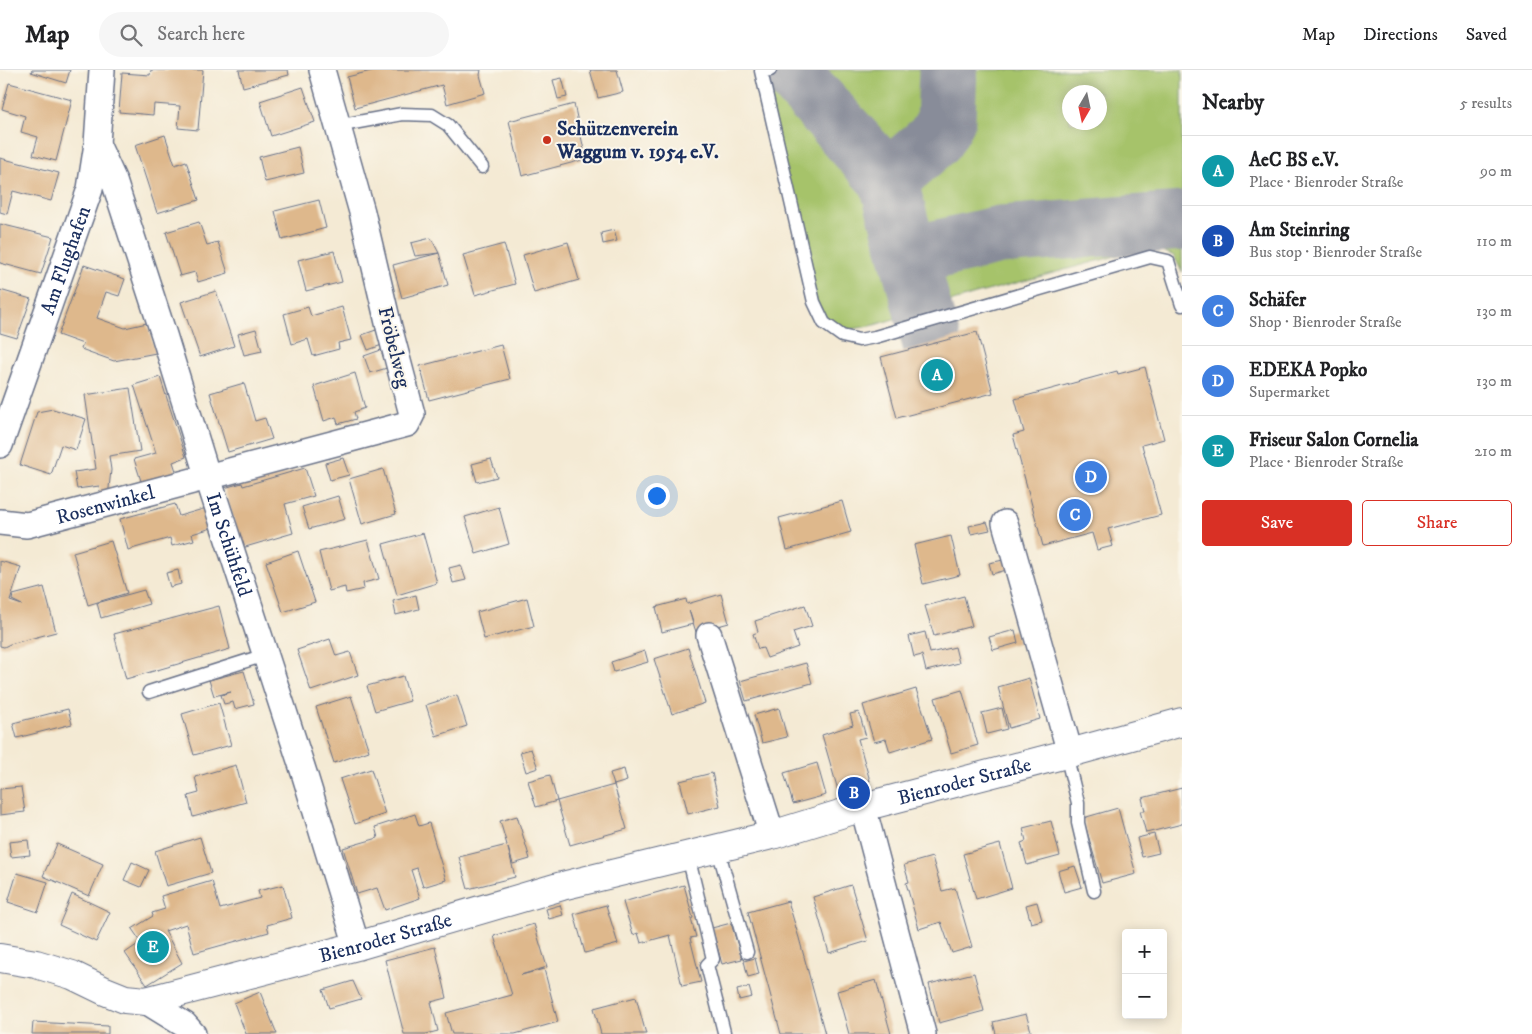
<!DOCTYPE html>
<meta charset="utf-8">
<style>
body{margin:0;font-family:"IM FELL DW Pica",serif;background:#f6f6f6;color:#202124}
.controls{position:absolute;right:15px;bottom:15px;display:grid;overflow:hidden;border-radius:5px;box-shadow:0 2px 12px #0003}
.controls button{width:45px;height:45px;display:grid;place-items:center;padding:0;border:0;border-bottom:1px solid #e0e0e0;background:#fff;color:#202124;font:25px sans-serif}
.compass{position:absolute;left:1062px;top:15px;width:45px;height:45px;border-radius:50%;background:#fff;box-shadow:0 2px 12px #0003;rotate:189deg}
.you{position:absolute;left:656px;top:425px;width:18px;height:18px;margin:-12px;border:4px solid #fff;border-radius:50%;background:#1a73e8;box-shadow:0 0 0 8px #1a73e833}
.badge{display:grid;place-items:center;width:32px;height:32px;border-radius:50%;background:#d93025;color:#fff;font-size:16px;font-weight:700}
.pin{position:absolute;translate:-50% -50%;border:2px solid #fff;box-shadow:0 1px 5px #0006}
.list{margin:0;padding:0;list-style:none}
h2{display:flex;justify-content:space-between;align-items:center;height:65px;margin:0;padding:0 20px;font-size:21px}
h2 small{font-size:16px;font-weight:400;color:#757577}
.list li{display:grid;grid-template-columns:32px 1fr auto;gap:15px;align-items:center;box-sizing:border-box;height:70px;padding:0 20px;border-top:1px solid #e0e0e0}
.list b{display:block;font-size:19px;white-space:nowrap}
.list p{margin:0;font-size:16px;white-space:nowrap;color:#757577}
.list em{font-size:16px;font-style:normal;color:#757577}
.actions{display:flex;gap:10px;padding:15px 20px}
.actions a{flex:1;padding:11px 0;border:1px solid #d93025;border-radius:5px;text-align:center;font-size:18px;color:#d93025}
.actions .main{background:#d93025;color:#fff}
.icon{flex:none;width:28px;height:28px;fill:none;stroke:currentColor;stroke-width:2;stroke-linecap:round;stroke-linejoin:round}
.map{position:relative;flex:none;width:1182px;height:964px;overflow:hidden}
header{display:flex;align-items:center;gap:30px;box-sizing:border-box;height:70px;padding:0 25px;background:#fff;border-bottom:1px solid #e0e0e0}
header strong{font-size:24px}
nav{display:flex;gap:28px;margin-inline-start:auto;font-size:18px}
.search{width:350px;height:45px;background:#f6f6f6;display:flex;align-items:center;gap:12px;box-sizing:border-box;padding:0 18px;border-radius:28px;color:#757577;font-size:19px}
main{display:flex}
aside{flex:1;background:#fff}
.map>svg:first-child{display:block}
.green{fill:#a6c36a;stroke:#607964;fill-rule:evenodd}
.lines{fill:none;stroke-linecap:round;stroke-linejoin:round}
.taxiway{stroke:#888c99;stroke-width:59}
.building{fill:#deb88c}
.service-casing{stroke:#677087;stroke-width:15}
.minor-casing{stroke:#677087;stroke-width:28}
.tertiary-casing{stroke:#677087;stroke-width:30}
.service{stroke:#fff;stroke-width:12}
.minor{stroke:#fff;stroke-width:25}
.tertiary{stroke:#fff;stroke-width:28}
.poi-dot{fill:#c8321e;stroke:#fbf7ec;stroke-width:2}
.labels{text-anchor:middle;stroke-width:4;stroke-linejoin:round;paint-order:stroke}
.poi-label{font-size:20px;font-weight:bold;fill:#1b2f5e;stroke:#fbf7ec;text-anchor:start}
.street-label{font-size:20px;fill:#1b2f5e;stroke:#fbf7ec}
</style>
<header>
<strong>Map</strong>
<div class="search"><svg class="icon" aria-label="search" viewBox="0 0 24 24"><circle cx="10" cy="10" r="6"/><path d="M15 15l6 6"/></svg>Search here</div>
<nav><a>Map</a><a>Directions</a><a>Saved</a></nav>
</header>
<main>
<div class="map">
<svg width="1182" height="964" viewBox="0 0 1182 964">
<rect width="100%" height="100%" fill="#fbf7ec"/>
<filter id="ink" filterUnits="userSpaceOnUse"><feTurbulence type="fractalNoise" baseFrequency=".02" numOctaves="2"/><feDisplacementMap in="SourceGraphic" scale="10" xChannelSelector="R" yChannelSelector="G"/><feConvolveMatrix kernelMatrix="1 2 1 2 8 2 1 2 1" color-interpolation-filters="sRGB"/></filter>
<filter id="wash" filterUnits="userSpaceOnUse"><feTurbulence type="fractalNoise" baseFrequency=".0096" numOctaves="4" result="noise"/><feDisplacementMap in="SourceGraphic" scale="20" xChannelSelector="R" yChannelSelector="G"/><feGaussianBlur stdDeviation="1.12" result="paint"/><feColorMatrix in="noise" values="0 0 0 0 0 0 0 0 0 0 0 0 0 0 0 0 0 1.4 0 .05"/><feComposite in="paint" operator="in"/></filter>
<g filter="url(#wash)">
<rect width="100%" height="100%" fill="#f4ead4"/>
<path class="green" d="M761 0H1182V202L1174 186 1156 178 1134 181 976 224 871 256 846 260 827 250 816 231ZM1070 22H1100V52H1070Z"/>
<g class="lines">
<path class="taxiway" d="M789 0 888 110 932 274
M888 110 935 69 946 50 948 0
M909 186 1000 165 1182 151"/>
</g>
<g id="blocks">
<path class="building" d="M32 0H70L66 13 31 2Z
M151 0H203L198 60 178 58 180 36 154 34 153 45 119 42 122 3 150 5Z
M239 0H288L289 5 243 17Z
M375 0H481L480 5 485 23 447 34 442 15 355 38 347 7Z
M590 0H617L623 22 598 28Z
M562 8 567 27 558 29 553 10Z
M9 13 72 30 56 91 33 85 38 67 21 62 25 46 2 39Z
M303 17 315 52 271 66 260 31Z
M574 34 586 89 522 106 509 51Z
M165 65 175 95 186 91 199 130 157 143 135 75Z
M298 77 304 103 265 112 259 87Z
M0 88 59 103 51 131 13 121 7 144 0 142Z
M319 130 326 158 282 170 275 141Z
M199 152 207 175 218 172 228 203 198 212 195 202 180 206 166 162Z
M0 154 53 167 41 204 0 193Z
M614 160 617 171 603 174 601 163Z
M431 168 439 183 415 186 411 173Z
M568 172 579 210 534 223 523 185Z
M504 174 515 214 475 225 463 185Z
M334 181 342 212 306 221 298 190Z
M439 183 448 215 402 228 393 195Z
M84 195 125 209 119 226 106 222 97 248 125 258 147 253 156 283 114 291 81 279 83 274 58 265Z
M0 220 31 229 17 268 0 263Z
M216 221 234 276 200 287 181 232Z
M308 237 311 246 342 237 351 270 338 273 339 279 313 286 308 269 292 274 284 244Z
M256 259 262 281 244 285 238 264Z
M376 260 382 275 368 280 362 265Z
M977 262 993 323 897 348 881 287Z
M501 275 510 309 429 330 420 296Z
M381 280 387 298 370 303 364 286Z
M1145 297 1164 369 1142 375 1161 445 1108 459 1113 476 1097 480 1092 463 1043 476 1013 365 1024 362 1015 329 1117 301 1118 304Z
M355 303 365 338 354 342 356 349 338 354 336 347 324 351 314 316Z
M160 307 186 387 173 392 178 407 143 417 134 389 156 383 134 315Z
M244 313 255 351 265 348 272 369 228 382 210 323Z
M130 318 140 381 109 386 111 400 108 427H101L99 416 77 419 74 402 96 399 85 325Z
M53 339 86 349 76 380 61 375 51 405 20 395 37 342Z
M343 388 349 405 330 410 325 393Z
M491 389 497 407 477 412 472 394Z
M305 398 314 426 285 434 293 463 242 478 224 418 242 413 243 416Z
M383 399 396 444 362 454 349 409Z
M338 426 345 449 309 459 302 437Z
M842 431 851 462 787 480 779 448Z
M175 434 179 446 210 437 215 457 192 464 194 470 172 476 170 468 128 480 120 449Z
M499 437 509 474 476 484 465 447Z
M987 452 990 460 971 464 969 456Z
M423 463 437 513 397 525 383 474Z
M951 466 960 505 923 514 914 475Z
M368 470 379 509 363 513 364 519 346 523 345 517 329 521 319 482Z
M111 471 127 523 88 535 73 482Z
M298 481 315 532 283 542 266 492Z
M1008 489 1010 499 992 504 989 493Z
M0 491 21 497 10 531 22 535 12 530 13 525 44 517 56 562 10 574 4 577 0 576Z
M461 495 466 510 453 513 449 498Z
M178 500 181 514 170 517 166 503Z
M144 520 149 534 101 548 97 533Z
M721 524 729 553 696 562 689 540 693 554 662 562 656 537 686 529 687 534Z
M416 525 419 539 396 545 393 531Z
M964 526 972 556 934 566 925 536Z
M527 528 534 556 484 569 477 542Z
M805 535 812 556 793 562 798 577 767 588 763 578 758 579 753 564 758 562 755 551Z
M219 536 230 579 126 609 114 564Z
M1015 560 1018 573 993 580 989 567Z
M925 562 930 583 955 577 959 593 926 601 922 585 914 587 909 566Z
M330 569 336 586 350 582 358 605 311 621 297 580Z
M688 578 705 633 672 644 654 589Z
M645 581 648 592 614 602 611 592Z
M806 593 812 613 746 631 740 611Z
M244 601 254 634 235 639 233 632 224 634 221 625 231 622 214 626 209 610Z
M403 606 410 631 375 641 367 616Z
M1029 608 1040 649 1009 658 998 617Z
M916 619 932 669 890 682 886 669 874 672 863 635Z
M962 620 978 675 951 683 935 628Z
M457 625 467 656 436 666 426 635Z
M351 626 369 681 334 693 316 637Z
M219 633 231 675 194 685 182 644Z
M779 638 787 667 762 673 754 645Z
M1002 638 1007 659 987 664 982 643Z
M68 639 72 654 17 668 13 653Z
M859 642 866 667 858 669 870 711 838 720 822 665 853 655 850 644Z
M531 679 538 698 526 702 520 682Z
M817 693 826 725 793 734 784 703Z
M236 695 246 732 193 747 188 726 199 723 195 707Z
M371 699 385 744 355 754 340 709Z
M624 699 627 711 614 715 610 703Z
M712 703 720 736 688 744 680 711Z
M550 705 557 731 614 715 627 759 570 775 557 731 536 737 528 711Z
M21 717 25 742 0 745V719Z
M1182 718V754L1146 763 1140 741H1145L1142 728Z
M1118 738 1136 804 1102 813 1083 748Z
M415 744 419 756 429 753 446 810 423 817 417 798 411 800 420 828 385 840 377 818 357 824 343 778 378 768 375 757Z
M517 746 530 789 513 794 508 778 515 807 468 819 459 787 507 775 500 751Z
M1051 751 1060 786 1027 795 1021 773 1026 771 1023 758Z
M1154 764 1159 783 1142 787 1137 768Z
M200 767 211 803 166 816 155 781Z
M28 770 30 785 11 787 9 772Z
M57 774 103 794 89 826 43 806Z
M1000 774 1012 818 976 829 963 784Z
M932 787 942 821 955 818 972 877 952 883 941 852 919 859 906 813 909 812 904 795Z
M132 792 149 800 141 817 124 810Z
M1075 796 1082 817 1064 822 1058 801Z
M17 803 48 812 38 842 8 832Z
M212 811 220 839 260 828 258 821 283 815 292 848 267 855 269 862 194 883 186 854 165 861 182 893 147 915 125 883 141 872 132 859 153 846 152 843 165 839 161 826Z
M684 815 693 848 691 849 696 867 690 868 701 912 682 916 670 865 641 873 638 863 633 865 623 832Z
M851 815 868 871 829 883 813 827Z
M72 824 110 842 96 872 59 855Z
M788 831 799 868 825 964H781L748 842Z
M1037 832 1042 850 1031 853 1026 835Z
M560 835 563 845 549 849 546 839Z
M606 835 618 874 585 883 574 844Z
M731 853 742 889 722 894 712 858Z
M534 854 547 897 521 905 544 899 558 952 515 964H452L446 943 512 925 494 866Z
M435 877 447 928 431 932 438 961 426 964H404L385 890Z
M755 888 759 904 748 907 744 891Z
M974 903 984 941 939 953 929 914Z
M876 910 891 964H849L837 921Z
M353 911 361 929 329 938 323 920Z
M749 917 752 927 739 930 737 920Z
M260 922 277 964H246L234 933Z
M636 927 646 964H601L594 938Z
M1026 944 1031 961 1020 964H996L993 952Z
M33 952 108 956V964H32Z"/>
</g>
</g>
<g filter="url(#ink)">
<use href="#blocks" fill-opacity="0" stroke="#677087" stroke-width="1"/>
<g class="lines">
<g class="service-casing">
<path id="service" d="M770 0 761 1 814 232 824 253 842 266 859 270 875 267 1150 187 1168 191 1182 235
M337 56 402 44 432 45 448 55 482 97
M149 622 265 585
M1066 684 1078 733V753L1094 821
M718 779 747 882
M688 786 713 889 707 895 724 962"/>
</g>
<g class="minor-casing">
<g id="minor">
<path id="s1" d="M97 74 114 111 164 265 208 408 305 706 357 876"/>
<path id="s2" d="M0 375 90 119 97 74 102 0"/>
<path id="s3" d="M0 452 27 455 407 354 412 344 389 257 362 142 322 0"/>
<path d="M1005 453 1070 683"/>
<path d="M709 565 772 765"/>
<path d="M863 737 923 964"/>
<path d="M146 931 185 955 193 964"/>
</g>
</g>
<g class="tertiary-casing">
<g id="tertiary">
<path id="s4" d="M0 888 36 894 72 905 105 921 125 929 146 931 357 876 562 816 772 765 863 737 1070 683 1182 652"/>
</g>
</g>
<use href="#service" class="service"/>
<use href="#minor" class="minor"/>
<use href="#tertiary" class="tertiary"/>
</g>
</g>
<circle class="poi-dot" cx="547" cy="70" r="5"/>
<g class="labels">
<g class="poi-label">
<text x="557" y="65">Schützenverein<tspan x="557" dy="23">Waggum v. 1954 e.V.</tspan></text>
</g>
<g class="street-label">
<text dy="7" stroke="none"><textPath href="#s2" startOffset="196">Am Flughafen</textPath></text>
<text transform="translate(395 277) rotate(76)" y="7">Fröbelweg</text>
<text dy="7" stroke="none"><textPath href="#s3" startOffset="108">Rosenwinkel</textPath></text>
<text dy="7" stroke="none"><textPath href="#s1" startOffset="422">Im Schühfeld</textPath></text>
<text dy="7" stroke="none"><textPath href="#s4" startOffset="1001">Bienroder Straße</textPath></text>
<text dy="7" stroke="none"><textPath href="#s4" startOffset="401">Bienroder Straße</textPath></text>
</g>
</g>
</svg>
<div class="controls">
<button>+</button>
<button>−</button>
</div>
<svg class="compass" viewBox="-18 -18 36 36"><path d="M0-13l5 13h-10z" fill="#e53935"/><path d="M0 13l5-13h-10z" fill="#757577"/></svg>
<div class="you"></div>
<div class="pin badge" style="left:937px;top:305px;background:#0f9aa8">A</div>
<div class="pin badge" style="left:854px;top:723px;background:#1a4fb4">B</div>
<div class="pin badge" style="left:1075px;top:445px;background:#3f7fe0">C</div>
<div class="pin badge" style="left:1091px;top:407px;background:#3f7fe0">D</div>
<div class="pin badge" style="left:153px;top:877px;background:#0f9aa8">E</div>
</div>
<aside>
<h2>Nearby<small>5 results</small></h2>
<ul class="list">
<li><span class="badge" style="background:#0f9aa8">A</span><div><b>AeC BS e.V.</b><p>Place · Bienroder Straße</p></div><em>90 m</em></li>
<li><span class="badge" style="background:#1a4fb4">B</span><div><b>Am Steinring</b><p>Bus stop · Bienroder Straße</p></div><em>110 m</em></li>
<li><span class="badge" style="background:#3f7fe0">C</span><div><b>Schäfer</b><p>Shop · Bienroder Straße</p></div><em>130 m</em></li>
<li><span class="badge" style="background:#3f7fe0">D</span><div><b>EDEKA Popko</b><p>Supermarket</p></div><em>130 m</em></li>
<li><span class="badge" style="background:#0f9aa8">E</span><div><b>Friseur Salon Cornelia</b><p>Place · Bienroder Straße</p></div><em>210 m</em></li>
</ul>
<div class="actions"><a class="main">Save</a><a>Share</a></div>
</aside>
</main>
